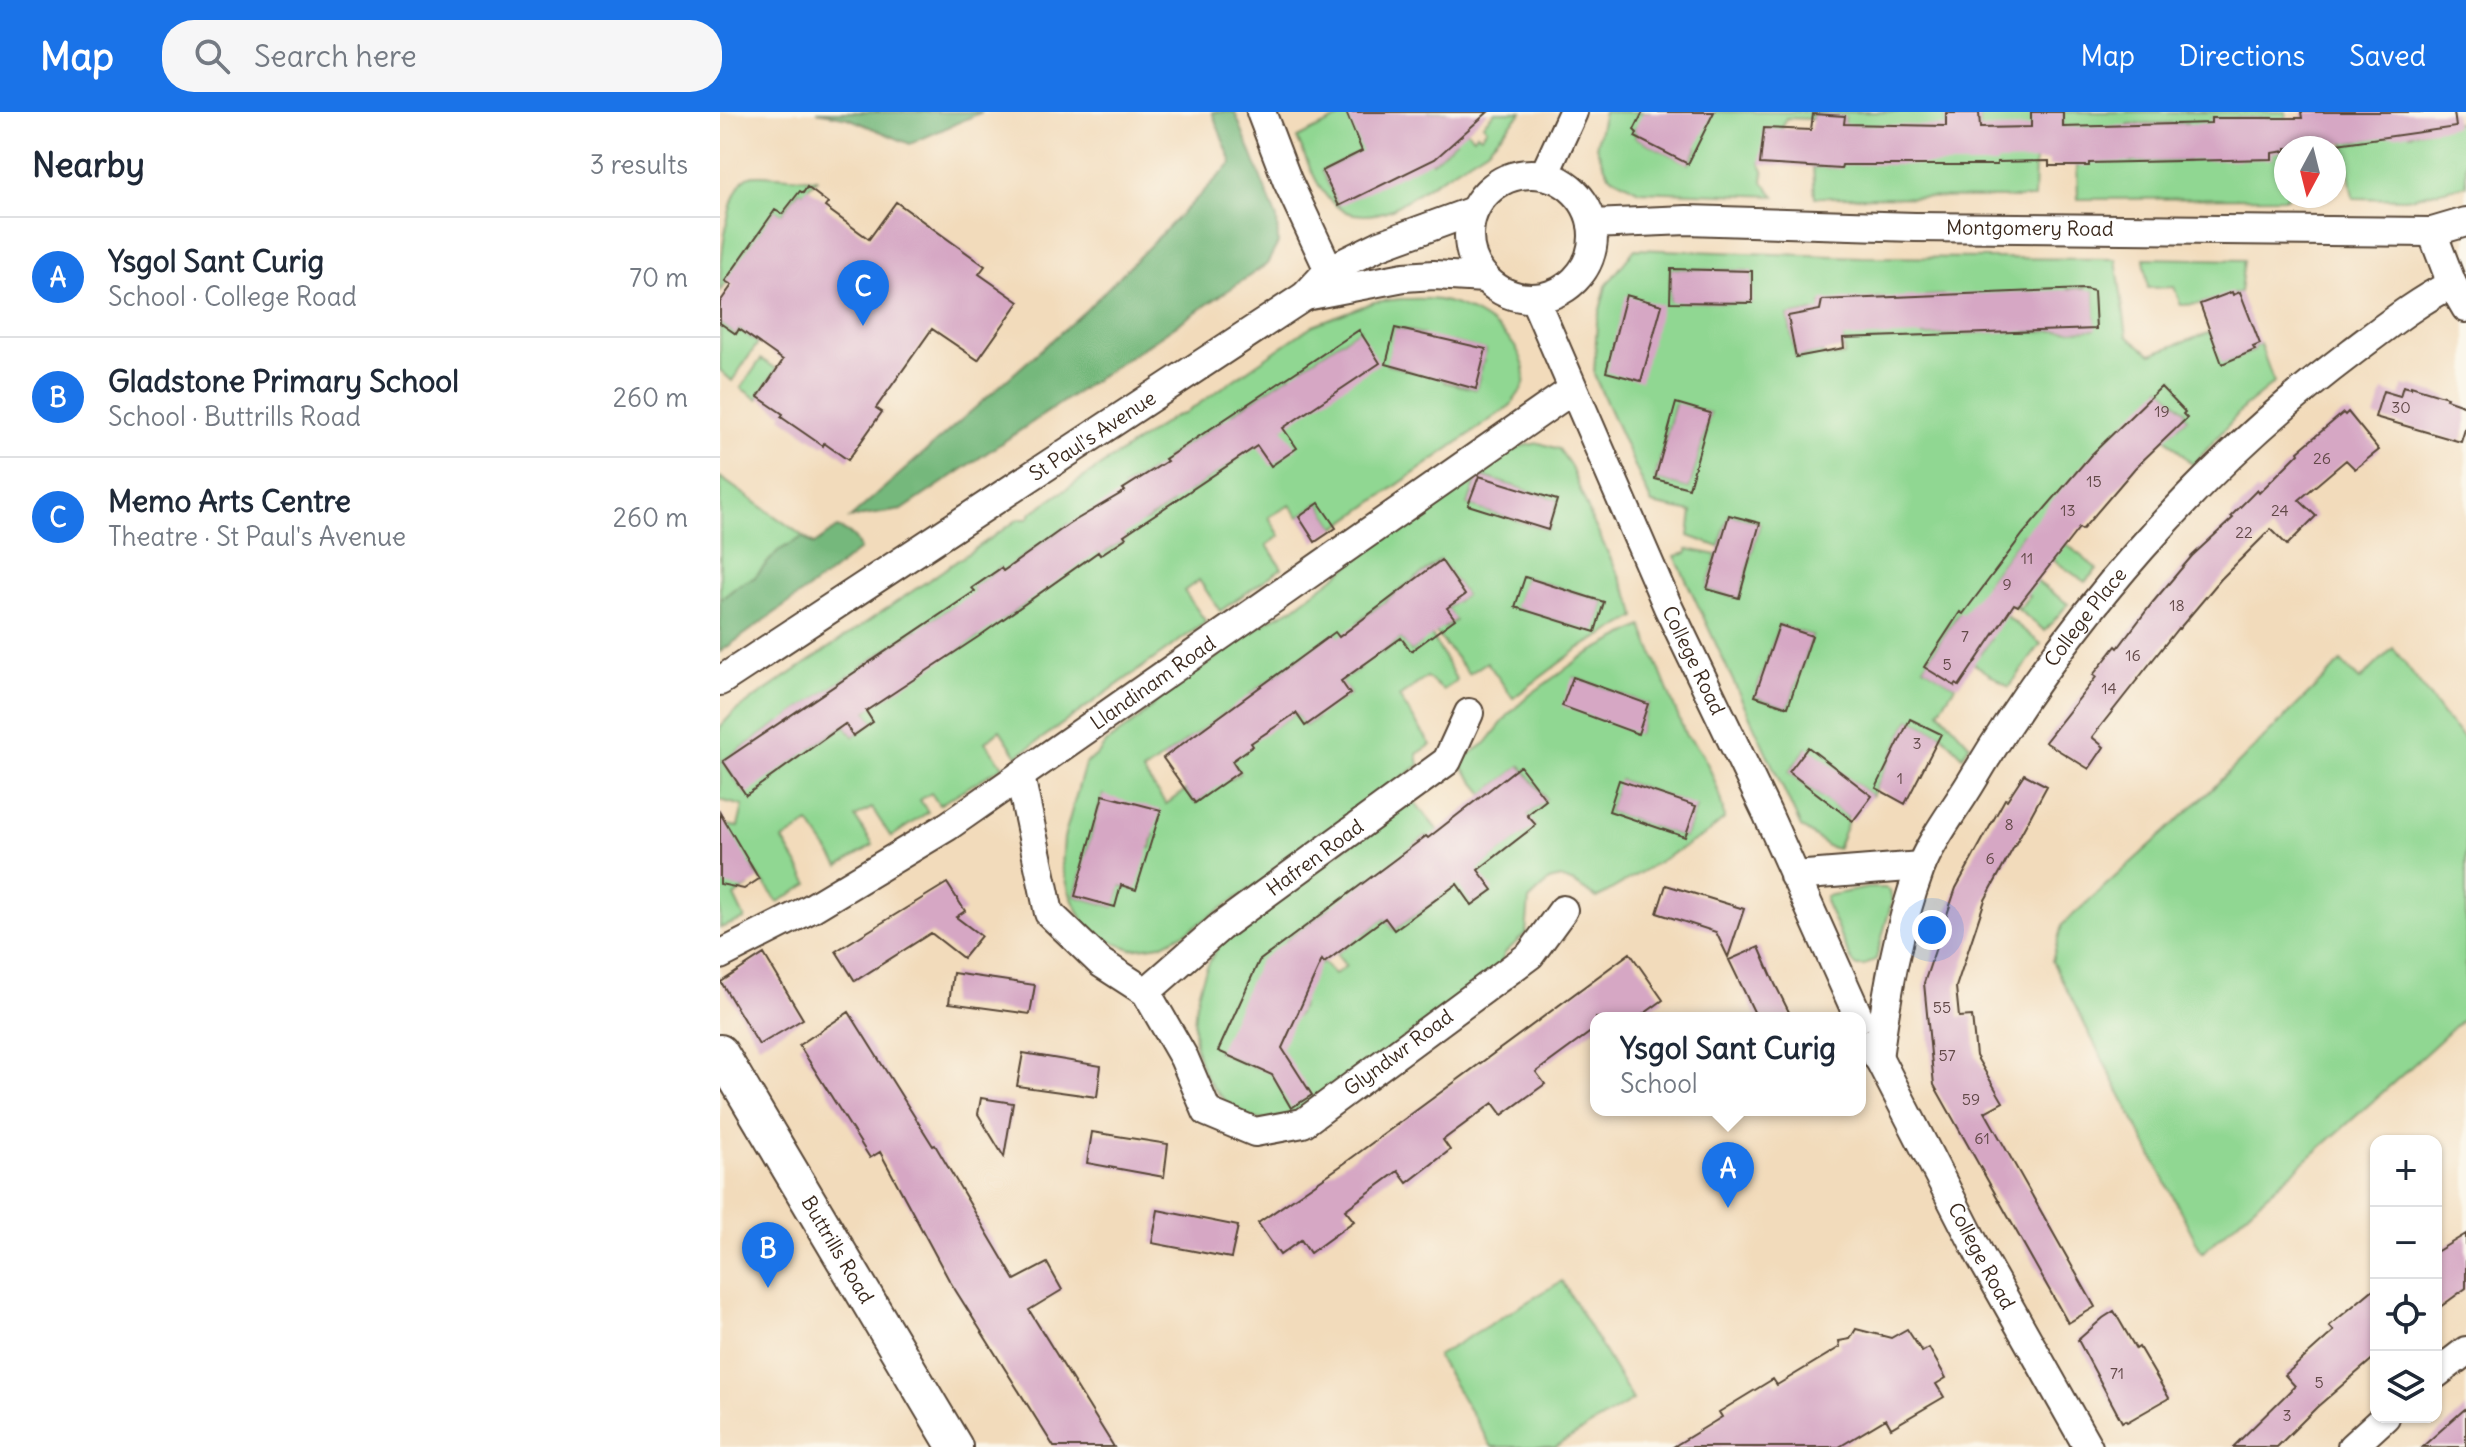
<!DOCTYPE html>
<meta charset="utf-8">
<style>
body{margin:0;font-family:Delius,sans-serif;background:#f6f6f7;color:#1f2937}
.controls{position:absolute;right:24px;bottom:24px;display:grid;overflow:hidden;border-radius:16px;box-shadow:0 2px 6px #0004}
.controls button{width:72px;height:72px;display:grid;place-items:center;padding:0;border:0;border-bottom:2px solid #e0e1e3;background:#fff;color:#1f2937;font:40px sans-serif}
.compass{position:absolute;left:1554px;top:24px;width:72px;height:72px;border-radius:50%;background:#fff;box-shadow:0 2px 6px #0004;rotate:187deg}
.you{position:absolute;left:1212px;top:818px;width:28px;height:28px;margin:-20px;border:6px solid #fff;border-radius:50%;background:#1a73e8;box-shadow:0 0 0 12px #1a73e833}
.badge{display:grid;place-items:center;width:52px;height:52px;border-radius:50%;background:#1a73e8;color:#fff;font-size:26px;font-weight:700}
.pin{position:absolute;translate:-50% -66px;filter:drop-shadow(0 2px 4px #0008)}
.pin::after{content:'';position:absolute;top:42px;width:28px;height:24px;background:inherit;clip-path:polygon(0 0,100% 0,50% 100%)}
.popup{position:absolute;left:870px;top:900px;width:276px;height:104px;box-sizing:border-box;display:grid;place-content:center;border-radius:16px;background:#fff;filter:drop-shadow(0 2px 6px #0005);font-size:26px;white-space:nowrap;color:#747a83}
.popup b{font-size:30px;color:#1f2937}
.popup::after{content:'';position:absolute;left:50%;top:100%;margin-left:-16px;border:16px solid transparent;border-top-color:#fff}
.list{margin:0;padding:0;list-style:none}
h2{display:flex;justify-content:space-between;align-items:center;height:104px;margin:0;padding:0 32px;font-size:34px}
h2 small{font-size:26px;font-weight:400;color:#747a83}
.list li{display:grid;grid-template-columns:52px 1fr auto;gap:24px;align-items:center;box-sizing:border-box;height:120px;padding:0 32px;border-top:2px solid #e0e1e3}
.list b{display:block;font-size:30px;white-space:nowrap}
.list p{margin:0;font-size:26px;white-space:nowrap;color:#747a83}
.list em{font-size:26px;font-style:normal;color:#747a83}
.icon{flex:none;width:44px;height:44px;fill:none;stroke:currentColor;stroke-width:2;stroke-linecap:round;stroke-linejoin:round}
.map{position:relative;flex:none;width:1746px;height:1335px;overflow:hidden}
header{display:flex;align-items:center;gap:48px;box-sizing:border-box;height:112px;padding:0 40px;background:#1a73e8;color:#fff}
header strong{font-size:38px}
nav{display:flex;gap:44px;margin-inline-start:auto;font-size:28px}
.search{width:560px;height:72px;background:#f6f6f7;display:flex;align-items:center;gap:20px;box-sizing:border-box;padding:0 28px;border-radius:32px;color:#747a83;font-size:30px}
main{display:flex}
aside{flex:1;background:#fff}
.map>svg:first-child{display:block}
.green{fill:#90d792;stroke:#668058;stroke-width:2;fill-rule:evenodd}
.forest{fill:#74b87c;stroke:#58714d;stroke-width:2}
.building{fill:#d6a7c4}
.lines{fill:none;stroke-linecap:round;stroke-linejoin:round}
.minor-casing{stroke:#564536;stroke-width:32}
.tertiary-casing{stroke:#564536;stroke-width:38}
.minor{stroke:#fff;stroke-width:28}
.tertiary{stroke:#fff;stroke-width:34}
.labels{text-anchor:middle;stroke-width:8;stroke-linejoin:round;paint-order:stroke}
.number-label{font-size:16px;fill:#624948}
.street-label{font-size:20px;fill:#3b2a1e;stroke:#fbf7ec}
</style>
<header>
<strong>Map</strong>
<div class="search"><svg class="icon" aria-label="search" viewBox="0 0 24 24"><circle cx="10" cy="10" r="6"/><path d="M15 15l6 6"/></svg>Search here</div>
<nav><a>Map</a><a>Directions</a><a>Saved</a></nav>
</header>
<main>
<aside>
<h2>Nearby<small>3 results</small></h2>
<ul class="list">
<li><span class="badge">A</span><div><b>Ysgol Sant Curig</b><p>School · College Road</p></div><em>70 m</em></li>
<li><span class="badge">B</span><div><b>Gladstone Primary School</b><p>School · Buttrills Road</p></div><em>260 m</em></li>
<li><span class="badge">C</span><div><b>Memo Arts Centre</b><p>Theatre · St Paul's Avenue</p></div><em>260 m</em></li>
</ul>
</aside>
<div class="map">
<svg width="1746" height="1335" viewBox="0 0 1746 1335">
<rect width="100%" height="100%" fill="#fbf7ec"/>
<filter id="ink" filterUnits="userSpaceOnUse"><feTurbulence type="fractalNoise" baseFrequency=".0125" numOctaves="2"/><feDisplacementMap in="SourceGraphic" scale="16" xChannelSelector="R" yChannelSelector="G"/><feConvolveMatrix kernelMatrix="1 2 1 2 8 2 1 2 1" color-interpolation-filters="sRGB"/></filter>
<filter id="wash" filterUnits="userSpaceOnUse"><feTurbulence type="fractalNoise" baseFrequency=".006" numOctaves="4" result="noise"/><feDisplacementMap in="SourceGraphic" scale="32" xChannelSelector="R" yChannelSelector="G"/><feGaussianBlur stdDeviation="1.8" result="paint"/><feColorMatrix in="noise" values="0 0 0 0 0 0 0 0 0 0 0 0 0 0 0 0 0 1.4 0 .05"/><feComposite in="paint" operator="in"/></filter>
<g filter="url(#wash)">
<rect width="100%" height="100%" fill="#f2dbbb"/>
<path class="green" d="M710 0H726L754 25 757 21 761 24 767 17 763 12 775 0H802L767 37 672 97C611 121 597 71 577 26L627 2 682 16 712 50 736 29ZM636 42 619 94 602 59Z
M884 0H929L914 18 917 21 915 25 969 52 977 36 962 29 994 0H1311L1315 49 1314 86 1095 85 1093 55 1121 56 1125 5 1093 2 1092 7 1066 6 1062 17 1040 51 1044 59 1043 70 1055 84 919 79 889 63 876 35ZM1226 1H1259L1260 16 1226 47Z
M1343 0H1566L1567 86 1358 87 1357 54 1343 15ZM1492 6H1551L1552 47ZM1467 11 1468 49 1409 50 1408 12Z
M1746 9V73L1686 87 1633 86 1624 28 1632 30 1689 19 1690 22Z
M43 63 97 67 83 81 79 79 62 102 55 99 0 179C0 155 6 82 25 67 31 62 36 63 43 63Z
M915 137 1141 145 1396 147 1407 224 1431 242 1491 220 1503 251 1534 239 1533 235 1540 232 1554 271 1524 295 1473 353 1444 324 1453 319 1467 306 1463 302 1465 299 1441 275 1344 430 1377 457 1365 470 1329 445 1303 422 1265 473 1300 496 1309 484 1304 479 1313 467 1348 492 1325 519 1291 492 1284 502 1321 532 1289 575 1250 549 1262 540 1271 527 1239 501 1204 555 1235 574 1219 599 1250 633 1243 644 1221 622 1190 607 1152 684 1087 636 1069 660 1127 704V712L1117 737 1108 734 1081 715 955 444 967 441V437L997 443 987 477 1019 486 1040 411 1009 403 999 435 969 424 972 400 932 392 874 263 877 210 886 174ZM951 157 1032 159 1031 191 950 189ZM1365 176V179H1374L1375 217 1307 220 1304 185 1347 181 1348 177ZM1223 183 1273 220 1203 224 1201 189 1205 184ZM1164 185V188L1123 226 1124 243 1103 245 1101 192ZM1093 199 1101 240 1076 245 1068 204ZM955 292 990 301 969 376 935 367ZM1059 513 1092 524 1068 595 1035 584Z
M1424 146 1524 148 1520 180 1480 192 1461 193 1454 175 1428 176Z
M681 187C693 187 706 186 718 188 754 194 812 229 804 272 802 279 794 287 791 293L616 416 599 391 579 405 570 393 549 405 560 424 547 433 562 456 500 499 479 468 464 479 486 510 297 644 280 618 265 630 283 654 219 693 211 681 200 688 208 700 171 725 152 696 135 705 153 733 119 754 89 711 63 728 89 772 58 790 31 754 20 761 28 774 14 784 25 807 0 816V772L6 713 18 715 23 694 0 688V615L14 600 299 407H308L311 401 455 304 464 302 593 213 654 190ZM676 216 703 222 701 231 733 230 766 238 756 277 724 270 726 258 696 260 667 253ZM639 218 604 287 583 255ZM570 264 563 316 534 335 512 302ZM501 310 523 343 468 380 446 346ZM431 359 452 392 428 408 401 417 406 427 380 443 358 409 409 386 403 376ZM349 412 312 484 291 453ZM280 456 305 492 283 507 254 518 258 525 233 541 211 509 232 495 258 484 253 476ZM196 517 219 548 163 587 141 555ZM129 564 151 595 146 599 153 610 133 624 125 613 91 636 69 605ZM59 611 81 643 25 681 3 649Z
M0 211 16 222 19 217 38 231 12 269 0 258Z
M41 247 57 257 37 287 21 276Z
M819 331 839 337 850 353 873 410 914 495 916 505 858 537 793 586 767 550 749 562 707 510 715 504 724 516 735 509 727 496 745 483 720 448 638 510 662 541 681 526 691 539 701 531 705 511 737 569 723 578 707 565 679 585 711 633 697 642 699 653 557 759 467 820 441 833 411 837 384 826 365 812 351 785 342 754 344 726 365 652 378 642 386 631 420 606 439 587 547 509 572 497 667 425 707 401 758 359 802 334ZM758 363 837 388 828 418 748 393ZM805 465 884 490 874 519 796 495ZM615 521 641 555 621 569 630 582 617 591 589 594 597 606 585 614 576 601 554 615 530 582ZM508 599 512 649 520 661 509 668 501 657 480 672 487 682 475 691 466 678 446 692 423 660ZM383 683 420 719 434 723 431 736 414 732 415 778 401 773 394 795 355 784Z
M0 365 94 432 0 507Z
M922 514 966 624C986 637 1002 684 1004 707L989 720 877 786 854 771 840 766 829 769 809 788 806 821 785 841 778 859 580 1001C568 1003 555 1008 543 1008 528 1007 517 998 506 989 459 949 470 877 500 831L691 686 744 750 771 747 815 713 807 703 826 687 801 654 764 682 738 650 766 631 790 601 811 582 862 545ZM853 565 928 592 918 621ZM900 668 976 695 965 725 889 699ZM706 724 732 759 722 783 674 818 665 806 645 821 664 757ZM610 796 634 828 616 842 626 854 614 863 603 850 590 860 566 829ZM568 886 582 893 576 905 564 900 536 956 498 939Z
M1673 536 1727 608 1746 628V904C1660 986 1569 1061 1482 1141L1332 849 1342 813 1488 681 1621 550 1640 568Z
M1148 776H1165L1170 779 1172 789 1156 847 1144 854H1136L1131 848 1105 789 1106 784Z
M842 1169 913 1288 835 1335H772L717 1244Z"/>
<path class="forest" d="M97 0H262L190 32 128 6Z
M492 0H515L557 107 558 131 547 152 182 398 130 406 366 198 512 51Z
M117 416C129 420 136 425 140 437L109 462 0 540V488L20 472 34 466 58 439 83 425 93 433Z"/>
<g id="blocks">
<path class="building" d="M626 0H768L715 47 619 94 602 59 642 39Z
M923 0H994L968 52 915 25 917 21 914 18Z
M1311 0H1343V15L1491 11V6H1582L1581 0H1734L1736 15 1589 36H1566V39L1552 41V47L1369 51V54H1329V49L1277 50V53H1122L1121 57 1040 52 1044 16 1091 18 1093 2 1125 4 1124 12 1226 14V1H1259L1260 16 1311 15Z
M87 75 108 91 105 95 149 127 176 90 265 154 259 162 299 190 258 248 212 217 156 296 162 300 128 348 104 331 103 334 61 305 63 302 38 285 63 248 19 217 16 222 0 211V190L12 173 5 169 55 98 62 102 80 79 83 81Z
M951 157 1032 159V191L950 190Z
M1365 177 1374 179 1376 217 1123 226 1124 236 1076 245 1068 204 1100 198 1102 188Z
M1512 180 1513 183 1520 180 1540 232 1533 235 1535 238 1502 252 1480 192Z
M906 183 942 193 921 269 886 260Z
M675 216 766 237 756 277 666 252Z
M639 218 660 251 563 316 577 336 551 354 537 334 404 423 406 426 380 443 378 440 258 525 146 599 153 610 133 624 125 612 26 683 3 649 255 479 252 476 281 456 283 459 349 412 405 379 403 377 447 349 445 347Z
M1683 274 1691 276V274L1727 285 1726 287 1746 294V314L1741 330 1655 305 1663 279 1680 284Z
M1441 275 1465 300 1463 302 1467 306 1415 356 1362 418 1359 416 1298 494 1294 492 1239 574 1236 572 1235 574 1204 555 1240 500 1243 502 1303 422 1371 343Z
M956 291 990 301 969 376 935 367Z
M1628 300 1659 338 1635 357 1626 348 1579 388 1596 404 1567 433 1551 417 1501 467 1459 517 1458 516 1372 625 1384 635 1369 657 1325 630 1376 565 1373 563 1385 548 1396 534 1398 536 1433 490 1472 444 1513 406 1511 404 1537 378 1539 381 1579 341 1578 339 1623 301 1625 303Z
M759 364 837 388 828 418 748 393Z
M599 391 616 416 595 430 579 405Z
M1009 403 1040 411 1019 486 987 477Z
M721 448 745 483 727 496 735 507 691 539 681 526 621 569 630 582 585 614 576 601 531 631 533 634 512 649 519 660 475 691 443 646 615 520 619 525Z
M805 465 884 490 875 520 795 495Z
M1059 513 1092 524 1068 595 1035 584Z
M853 565 928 592 918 622 842 594Z
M1190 607 1221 622 1185 692 1156 676Z
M1088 635 1152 684 1133 709 1069 660Z
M800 654 826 688 807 703 816 713 758 758 773 778 752 793 737 772 674 818 665 806 604 851 602 848 562 936 592 983 571 996 552 963 498 939 539 849 706 724 708 726Z
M1304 662 1327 674 1265 788 1236 875 1239 905 1252 904 1256 944 1283 990 1265 1000 1375 1195 1348 1211 1214 973 1204 871 1236 776 1285 687 1287 688Z
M899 668 976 694 965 725 889 699Z
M383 683 441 698 416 778 401 773 395 795 355 784Z
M0 701 39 767 24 777 0 772Z
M227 771 245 799 236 805 261 824 243 846 211 821 135 869 116 839Z
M946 773 1024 797 1008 845 996 820 937 801Z
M1039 835 1055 872 1072 906H1037L1009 848Z
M910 841 943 888 918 906H876V916L816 960 825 972 782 1003 773 991 723 1028 730 1038 687 1071 678 1059 625 1098 634 1109 590 1141 581 1128 560 1143 538 1111 622 1053Z
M44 842 83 907 39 933 1 870Z
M233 861 315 873 310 902 229 891Z
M129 900 213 1034 215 1033 295 1168 327 1151 342 1178 309 1198 394 1335H334L229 1168 160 1040 150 1046 79 933Z
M303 941 381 954 377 985 297 974Z
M261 986 293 991 284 1045 258 1002Z
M372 1020 448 1032 444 1065 367 1051Z
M438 1098 518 1114 511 1146 432 1131Z
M1746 1122V1176L1716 1198V1140Z
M1656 1175V1244L1597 1295 1557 1335H1513L1575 1274 1565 1263 1614 1219 1609 1214Z
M1394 1199 1416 1237 1419 1235 1449 1286 1407 1310 1405 1308 1402 1310 1358 1228 1383 1206Z
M1136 1217 1171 1226 1187 1217 1202 1240 1209 1236 1226 1266 1216 1272 1224 1285 1171 1316 1166 1307 1119 1335H953L1002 1305 999 1300 1053 1267 1057 1273 1120 1235 1119 1229 1130 1227Z
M1746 1296V1335H1702Z"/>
</g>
</g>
<g filter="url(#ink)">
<use href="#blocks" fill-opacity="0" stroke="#564536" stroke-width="2"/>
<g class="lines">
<g class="minor-casing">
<g id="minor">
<path d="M541 0 567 68 609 158"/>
<circle cx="811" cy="124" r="62"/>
<path d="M824 63 853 0"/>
<path id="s1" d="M872 112 967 108 1195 115 1712 120 1746 110"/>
<path d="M1712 120 1732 172 1746 196"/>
<path d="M585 184 684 165 714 163 765 166"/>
<path id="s2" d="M814 186 948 495 1047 701 1139 906"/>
<path id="s3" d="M0 569 585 184 609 158 660 133 753 99"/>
<path id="s4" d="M300 664 329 801 381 851 426 880 464 946 487 1000 535 1020 583 1011 810 843 843 798"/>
<path d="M1074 764 1201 754"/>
<path id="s5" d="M0 843 90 797 228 714 852 278"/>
<path id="s6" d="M426 880 500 815 727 649 749 601"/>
<path id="s7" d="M1151 931 1261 1145 1368 1335"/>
<path id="s8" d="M1158 946C1167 881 1177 819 1200 757 1211 728 1236 696 1252 669 1349 506 1480 354 1632 240 1664 216 1696 190 1732 172"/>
<path d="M1716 1262 1746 1239"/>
<path d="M1632 1335 1665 1305"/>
</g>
</g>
<g class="tertiary-casing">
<g id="tertiary">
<path id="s9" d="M0 940 235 1335"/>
</g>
</g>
<use href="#minor" class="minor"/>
<use href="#tertiary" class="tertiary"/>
</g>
</g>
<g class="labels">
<g class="number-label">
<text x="1681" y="301">30</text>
<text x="1442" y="305">19</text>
<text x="1602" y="352">26</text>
<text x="1374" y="375">15</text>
<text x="1348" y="404">13</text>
<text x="1560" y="404">24</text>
<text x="1524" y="426">22</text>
<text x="1307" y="452">11</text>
<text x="1287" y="478">9</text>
<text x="1457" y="499">18</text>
<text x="1245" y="530">7</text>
<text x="1413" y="549">16</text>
<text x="1227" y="558">5</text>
<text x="1389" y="582">14</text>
<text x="1197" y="637">3</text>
<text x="1180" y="672">1</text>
<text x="1289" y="718">8</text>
<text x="1270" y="752">6</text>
<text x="1222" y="901">55</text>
<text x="1227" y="949">57</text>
<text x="1251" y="993">59</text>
<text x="1262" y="1032">61</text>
<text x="1397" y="1267">71</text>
<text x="1599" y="1276">5</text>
<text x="1567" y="1309">3</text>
</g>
<g class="street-label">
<text dy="7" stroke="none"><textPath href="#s1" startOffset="438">Montgomery Road</textPath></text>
<text dy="7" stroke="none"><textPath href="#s3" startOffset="446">St Paul's Avenue</textPath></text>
<text dy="7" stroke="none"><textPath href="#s8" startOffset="496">College Place</textPath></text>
<text dy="7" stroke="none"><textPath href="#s2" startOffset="396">College Road</textPath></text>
<text dy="7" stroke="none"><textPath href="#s5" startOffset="512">Llandinam Road</textPath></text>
<text dy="7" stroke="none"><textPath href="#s6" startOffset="216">Hafren Road</textPath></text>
<text dy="7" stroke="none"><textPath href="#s4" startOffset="620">Glyndwr Road</textPath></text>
<text dy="7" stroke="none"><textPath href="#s9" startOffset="230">Buttrills Road</textPath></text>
<text dy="7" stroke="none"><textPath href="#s7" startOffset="240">College Road</textPath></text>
</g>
</g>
</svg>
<div class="controls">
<button>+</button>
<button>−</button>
<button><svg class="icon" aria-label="locate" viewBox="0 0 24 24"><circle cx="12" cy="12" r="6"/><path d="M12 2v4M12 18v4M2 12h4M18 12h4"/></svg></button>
<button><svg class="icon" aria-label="layers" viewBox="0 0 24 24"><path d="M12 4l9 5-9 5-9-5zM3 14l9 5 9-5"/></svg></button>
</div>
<svg class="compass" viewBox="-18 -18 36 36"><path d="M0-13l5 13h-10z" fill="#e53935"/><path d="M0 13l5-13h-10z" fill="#747a83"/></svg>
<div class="you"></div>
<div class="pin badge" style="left:1008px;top:1096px">A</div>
<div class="popup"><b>Ysgol Sant Curig</b>School</div>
<div class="pin badge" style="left:48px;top:1176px">B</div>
<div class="pin badge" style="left:143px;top:214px">C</div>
</div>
</main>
